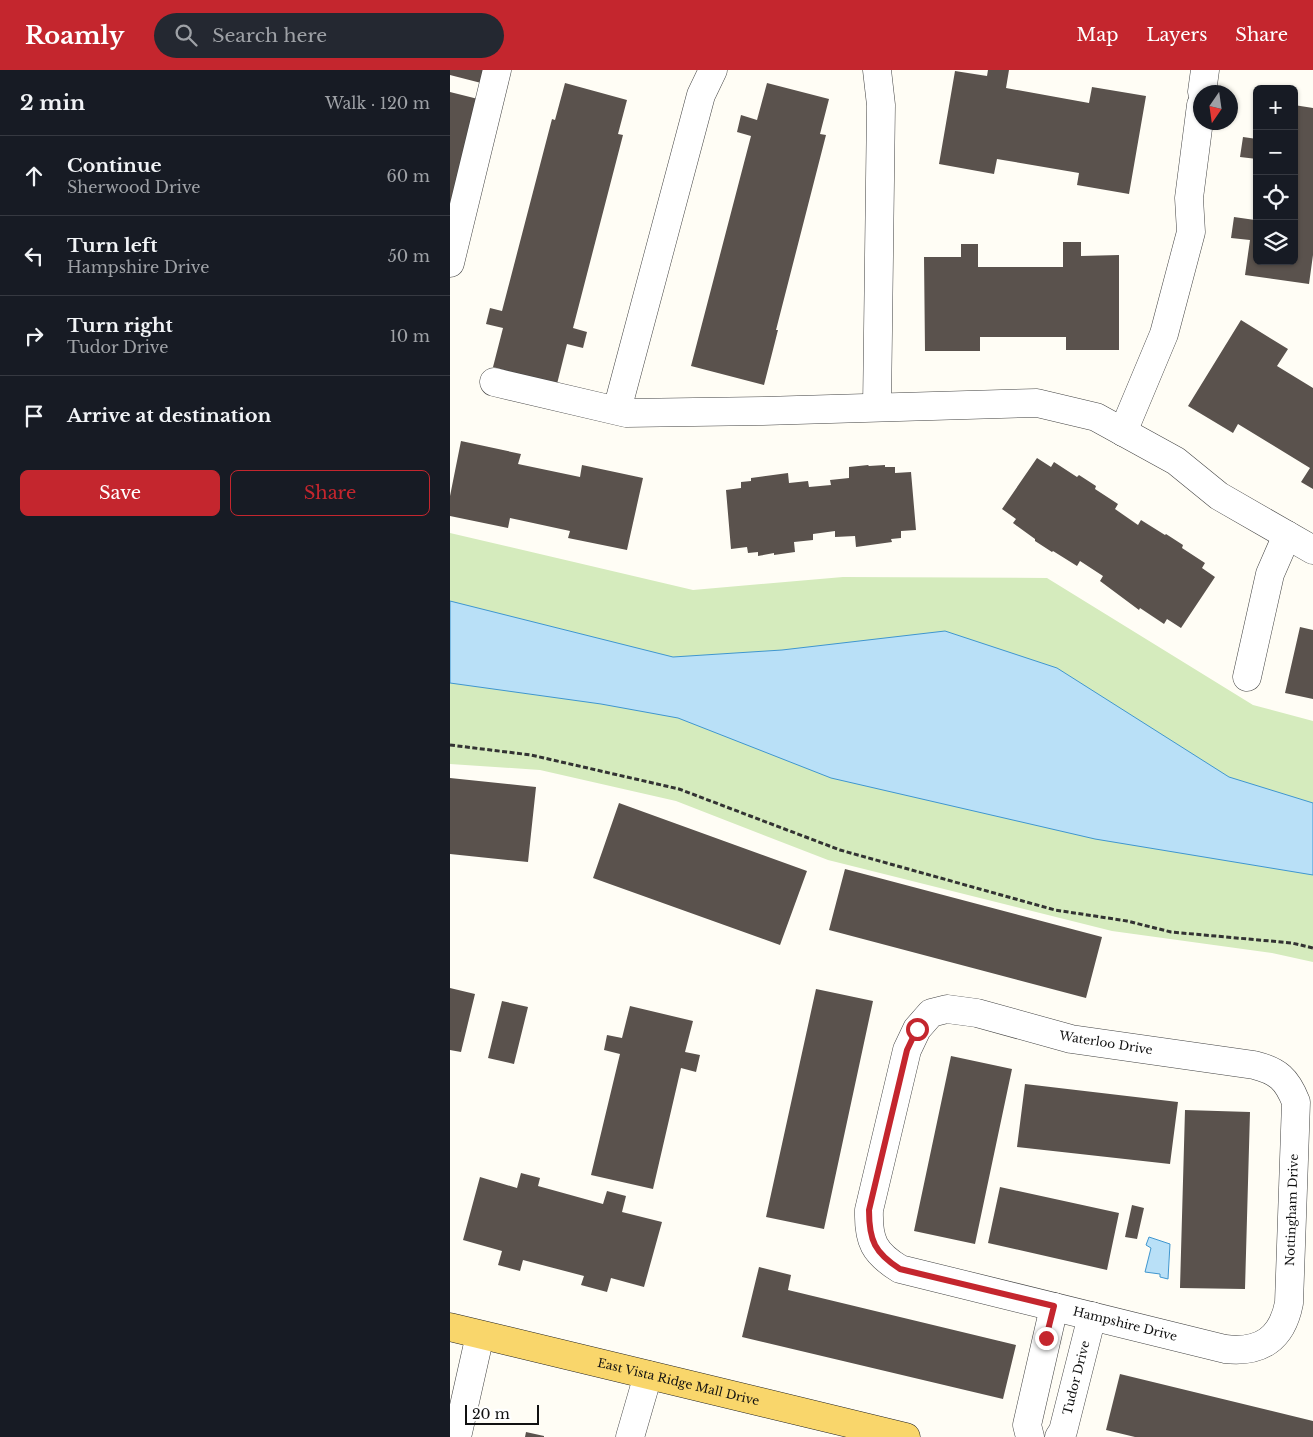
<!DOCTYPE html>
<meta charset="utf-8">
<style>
body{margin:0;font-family:"Libre Baskerville",serif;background:#242831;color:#f1f3f6}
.controls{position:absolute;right:15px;top:15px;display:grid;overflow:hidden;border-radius:8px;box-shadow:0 1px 4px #0004}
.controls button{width:45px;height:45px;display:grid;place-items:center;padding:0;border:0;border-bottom:1px solid #363941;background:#171b24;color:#f1f3f6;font:25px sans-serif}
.compass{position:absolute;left:743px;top:15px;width:45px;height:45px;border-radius:50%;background:#171b24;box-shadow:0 1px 4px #0004;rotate:193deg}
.scale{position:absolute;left:15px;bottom:12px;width:74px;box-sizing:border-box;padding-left:5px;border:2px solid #111;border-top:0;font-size:14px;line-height:18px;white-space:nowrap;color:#111;-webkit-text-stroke:4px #fff;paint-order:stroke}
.stop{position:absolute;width:15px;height:15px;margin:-11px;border:4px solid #c4262e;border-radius:50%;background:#fff}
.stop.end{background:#c4262e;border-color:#fff;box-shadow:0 1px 5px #0008}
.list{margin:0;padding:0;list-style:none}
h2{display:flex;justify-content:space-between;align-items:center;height:65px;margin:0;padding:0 20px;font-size:21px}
h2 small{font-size:16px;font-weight:400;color:#9ea1a6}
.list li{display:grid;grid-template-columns:32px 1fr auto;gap:15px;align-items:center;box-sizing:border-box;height:80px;padding:0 20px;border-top:1px solid #363941}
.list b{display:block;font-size:19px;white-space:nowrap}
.list p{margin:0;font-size:16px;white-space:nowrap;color:#9ea1a6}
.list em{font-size:16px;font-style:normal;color:#9ea1a6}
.actions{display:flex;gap:10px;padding:15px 20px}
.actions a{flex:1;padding:11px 0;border:1px solid #c4262e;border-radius:8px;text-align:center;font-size:18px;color:#c4262e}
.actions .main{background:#c4262e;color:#fff}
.icon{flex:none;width:28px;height:28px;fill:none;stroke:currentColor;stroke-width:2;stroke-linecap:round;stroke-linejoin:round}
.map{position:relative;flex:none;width:863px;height:1367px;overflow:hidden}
header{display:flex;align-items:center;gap:30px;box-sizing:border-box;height:70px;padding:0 25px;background:#c4262e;color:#fff}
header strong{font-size:24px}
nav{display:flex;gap:28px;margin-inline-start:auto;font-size:18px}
.search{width:350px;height:45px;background:#242831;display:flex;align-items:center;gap:12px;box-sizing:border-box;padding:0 18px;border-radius:28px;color:#9ea1a6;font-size:19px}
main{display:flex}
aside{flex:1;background:#171b24}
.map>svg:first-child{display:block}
.green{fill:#d5ebbd}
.water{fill:#b9e0f7;stroke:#3f96cf}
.building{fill:#5a524d}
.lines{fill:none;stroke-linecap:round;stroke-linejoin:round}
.minor-casing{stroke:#444;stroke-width:29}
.major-casing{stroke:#222;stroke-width:29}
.path{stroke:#333;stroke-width:3;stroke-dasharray:5 2.5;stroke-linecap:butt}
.minor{stroke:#fff;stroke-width:28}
.major{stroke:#f9d66b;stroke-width:28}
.route{stroke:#c4262e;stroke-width:6}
.labels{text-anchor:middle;stroke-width:5;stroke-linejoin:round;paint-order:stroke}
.street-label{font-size:12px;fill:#111;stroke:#fff}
</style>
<header>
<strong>Roamly</strong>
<div class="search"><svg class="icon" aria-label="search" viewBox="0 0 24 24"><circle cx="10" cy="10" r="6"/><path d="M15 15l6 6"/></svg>Search here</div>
<nav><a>Map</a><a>Layers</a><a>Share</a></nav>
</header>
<main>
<aside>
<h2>2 min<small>Walk · 120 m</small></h2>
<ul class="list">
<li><svg class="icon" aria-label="ahead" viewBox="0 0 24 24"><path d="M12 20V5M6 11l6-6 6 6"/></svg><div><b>Continue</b><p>Sherwood Drive</p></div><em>60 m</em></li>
<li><svg class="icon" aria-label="left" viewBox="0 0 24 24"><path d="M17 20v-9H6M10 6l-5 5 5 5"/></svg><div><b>Turn left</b><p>Hampshire Drive</p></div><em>50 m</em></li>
<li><svg class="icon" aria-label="right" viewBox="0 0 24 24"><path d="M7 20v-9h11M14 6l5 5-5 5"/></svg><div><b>Turn right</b><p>Tudor Drive</p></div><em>10 m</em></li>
<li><svg class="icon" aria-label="arrive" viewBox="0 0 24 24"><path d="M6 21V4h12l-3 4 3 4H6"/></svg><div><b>Arrive at destination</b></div></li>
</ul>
<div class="actions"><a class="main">Save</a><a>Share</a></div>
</aside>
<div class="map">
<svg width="863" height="1367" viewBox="0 0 863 1367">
<rect width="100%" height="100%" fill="#fffdf5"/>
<path class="green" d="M0 463 243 520 393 507 597 508 803 635 863 651V892L822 883 662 861 378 790 226 731 90 700 0 694Z"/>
<path class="water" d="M0 531 223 587 332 580 495 561 607 598 779 707 863 733V805L645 769 381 708 228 648 151 634 0 613Z
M699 1167 720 1174 718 1209 710 1207V1204L695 1202 701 1178 696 1175Z"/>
<path class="building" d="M0 0H39L35 14 0 5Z
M538 0H559L556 18 639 33 642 17 696 26 679 124 627 115 629 103 547 89 544 104 489 94 505 1 537 6Z
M115 13 177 30 168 64 173 65 123 258 137 262 133 278 117 274 107 314 43 297 53 258 36 254 40 238 52 241 102 49 105 50Z
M317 13 379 29 370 64 376 65 326 260H328L314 315 241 296 301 66 287 62 291 45 307 50Z
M0 22 28 29 0 141Z
M844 35 863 38V185L859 214 795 205 800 170 781 168 784 147 805 150 806 145H807V191H844Z
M793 67 807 69V89L790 87Z
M613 172H631V186L669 185V280H616V267H530V281H475L474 187H511V174H528V197H613Z
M791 250 838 279 827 296 863 318V419L851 412 860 398 788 354 783 363 738 336Z
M11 371 71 384 68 394 130 407 132 395 193 408 177 480 118 468 120 461 60 448 58 458 0 446V426Z
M587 388 601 397 604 392 627 407 629 405 646 416 645 419 668 434 665 439 688 455 691 450 715 465 716 464 733 475 732 478 755 493 752 498 765 507 731 558 717 549 714 554 690 538 689 540 650 511 653 506 630 491 627 496 603 481 602 482 585 471V469L563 453 566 449 552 439Z
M418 395 419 396 435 395V397H445V403L461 402 466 460 451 461V468L441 469 442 472 406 477 405 466 385 467V461L363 464V470L344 472 345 482 324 485V483L308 486V482L298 483 297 477 281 479 276 420 291 418V412L301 411V408L338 403 339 413 358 411 359 417 381 415 380 410 399 408V397Z
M850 557 863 560V629L835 623Z
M0 708 86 717 78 792 0 784Z
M169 733 357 801 330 875 143 808Z
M395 799 652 867 636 928 379 860Z
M0 918 25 924 11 982 0 980Z
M366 919 423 931 374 1159 316 1147Z
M52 931 78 937 64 994 38 988Z
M180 936 243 951 235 982 250 985 246 1002 231 998 203 1119 141 1105 170 984 154 980 157 965 172 968Z
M501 986 562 999 525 1174 464 1161Z
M575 1014 728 1032 720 1094 567 1077Z
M735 1040 800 1042 795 1219 730 1218Z
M71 1103 90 1108 88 1116 153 1134 157 1121 176 1126 172 1142 212 1152 194 1217 161 1208 157 1222 131 1215 134 1206 73 1190 70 1201 48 1195 52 1181 13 1170 30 1107 67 1118Z
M550 1117 669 1143 657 1200 538 1173Z
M682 1135 694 1138 687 1169 675 1167Z
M309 1197 341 1205 338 1220 566 1275 553 1329 292 1267Z
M670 1304 863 1351V1367H685L656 1360Z
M76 1362 94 1366V1367H75Z"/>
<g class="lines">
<g class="minor-casing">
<g id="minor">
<path d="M752 22 755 0"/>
<path d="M0 193 47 0"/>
<path d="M44 312 176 343 313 341 587 333 646 347 726 391 769 426 863 480"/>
<path d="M427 337 431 35 427 0"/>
<path d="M167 340 251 25 263 0"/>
<path d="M673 362 714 264 741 162 739 128 751 35"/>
<path d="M797 607 820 504 837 465"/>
<path d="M497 939 527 943 621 969 804 995C828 1001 837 1009 846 1032L839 1233C832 1269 811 1283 775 1279L450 1199C424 1183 418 1171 419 1140L457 980 467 959 481 943Z"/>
<path d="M7 1367 30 1265"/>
<path d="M180 1367 198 1305"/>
<path d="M580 1367 577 1355 604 1237"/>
<path id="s1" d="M609 1367 613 1361 642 1246"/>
</g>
</g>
<g class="major-casing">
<g id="major">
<path id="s2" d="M0 1257 456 1367"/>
</g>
</g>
<path class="path" d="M0 675 81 685 229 719 390 780 605 840 677 851 721 862 842 873 863 878"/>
<use href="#minor" class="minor"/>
<use href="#major" class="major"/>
</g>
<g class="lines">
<path class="route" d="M467 959 457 980 419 1140C419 1171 425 1183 450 1199L604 1236 596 1268"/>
</g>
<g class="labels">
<g class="street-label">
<text transform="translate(656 973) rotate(9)" y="4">Waterloo Drive</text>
<text transform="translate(842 1140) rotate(-88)" y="4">Nottingham Drive</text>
<text transform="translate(675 1254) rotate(14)" y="4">Hampshire Drive</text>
<text dy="4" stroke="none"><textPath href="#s1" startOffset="62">Tudor Drive</textPath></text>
<text dy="4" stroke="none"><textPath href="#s2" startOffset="235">East Vista Ridge Mall Drive</textPath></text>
</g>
</g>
</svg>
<div class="controls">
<button>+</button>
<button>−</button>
<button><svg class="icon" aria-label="locate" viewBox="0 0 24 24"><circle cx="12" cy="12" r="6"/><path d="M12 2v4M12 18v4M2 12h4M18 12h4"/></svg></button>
<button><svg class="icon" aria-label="layers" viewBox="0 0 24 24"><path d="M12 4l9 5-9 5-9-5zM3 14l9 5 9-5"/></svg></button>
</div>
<svg class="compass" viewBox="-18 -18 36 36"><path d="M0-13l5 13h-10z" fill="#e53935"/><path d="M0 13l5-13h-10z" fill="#9ea1a6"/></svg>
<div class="scale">20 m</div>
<div class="stop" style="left:467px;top:959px"></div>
<div class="stop end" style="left:596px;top:1268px"></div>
</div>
</main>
